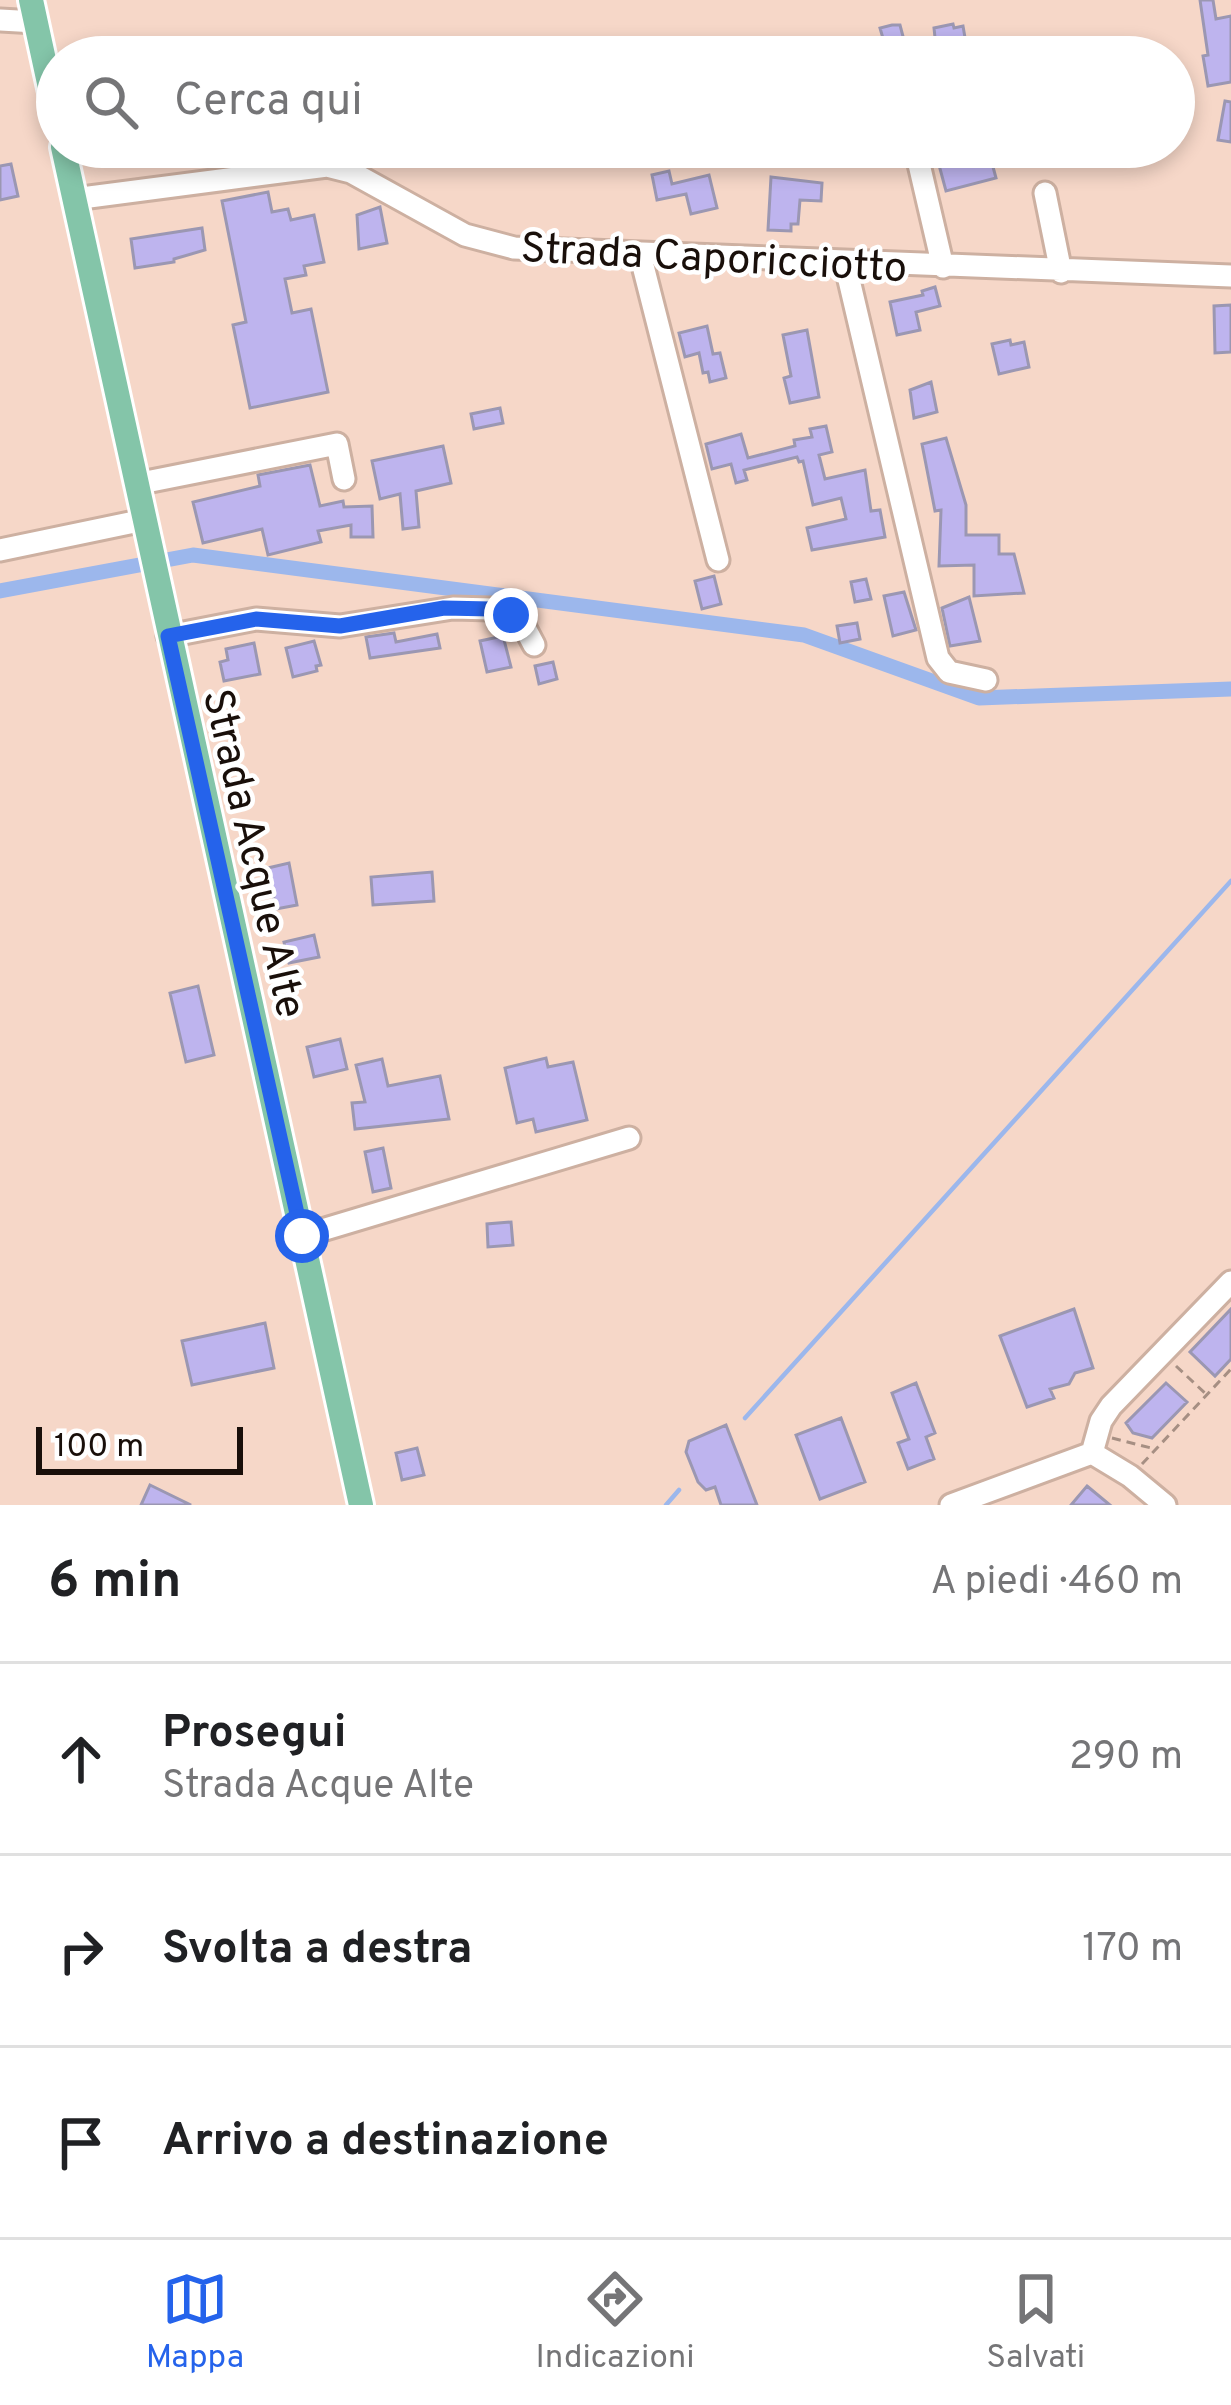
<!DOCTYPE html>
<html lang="it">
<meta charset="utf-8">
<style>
body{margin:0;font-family:Overpass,sans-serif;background:#f2f2f2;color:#202124}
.scale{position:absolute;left:36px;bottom:30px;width:207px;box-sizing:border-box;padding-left:12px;border:6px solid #190f0a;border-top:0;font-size:33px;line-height:42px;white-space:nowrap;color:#190f0a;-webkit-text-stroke:9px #fff;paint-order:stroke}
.stop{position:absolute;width:36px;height:36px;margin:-27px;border:9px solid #2563eb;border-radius:50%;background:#fff}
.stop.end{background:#2563eb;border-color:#fff;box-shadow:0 3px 12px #0008}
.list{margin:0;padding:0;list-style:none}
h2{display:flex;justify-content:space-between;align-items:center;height:156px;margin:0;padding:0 48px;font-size:51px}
h2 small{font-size:39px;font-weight:400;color:#757577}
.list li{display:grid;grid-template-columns:78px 1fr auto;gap:36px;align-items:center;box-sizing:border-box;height:192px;padding:0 48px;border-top:3px solid #e0e0e0}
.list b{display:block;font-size:45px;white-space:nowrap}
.list p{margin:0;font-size:39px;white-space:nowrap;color:#757577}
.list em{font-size:39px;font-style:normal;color:#757577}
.icon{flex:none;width:66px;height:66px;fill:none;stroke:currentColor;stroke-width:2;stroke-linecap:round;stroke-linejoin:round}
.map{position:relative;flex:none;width:1231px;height:1505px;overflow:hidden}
.search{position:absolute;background:#fff;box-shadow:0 6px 18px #0003;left:36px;right:36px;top:36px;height:132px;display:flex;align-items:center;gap:30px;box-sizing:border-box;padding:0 42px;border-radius:66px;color:#757577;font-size:45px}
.sheet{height:732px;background:#fff}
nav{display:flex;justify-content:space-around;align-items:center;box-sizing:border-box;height:168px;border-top:3px solid #e0e0e0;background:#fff;font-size:33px;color:#757577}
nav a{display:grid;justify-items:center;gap:6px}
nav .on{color:#2563eb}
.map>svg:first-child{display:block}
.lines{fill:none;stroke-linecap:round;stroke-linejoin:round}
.stream{stroke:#9cb7ec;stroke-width:4.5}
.canal{stroke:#9cb7ec;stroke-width:15}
.building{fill:#beb4ee;stroke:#9b97b2;stroke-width:3}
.minor-casing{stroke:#cdb0a1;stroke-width:27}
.major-casing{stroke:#fff;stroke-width:30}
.path{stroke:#a68f83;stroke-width:3;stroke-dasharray:9 6;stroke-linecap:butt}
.minor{stroke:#fff;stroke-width:21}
.major{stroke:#84c5a9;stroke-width:24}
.route{stroke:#2563eb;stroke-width:15}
.labels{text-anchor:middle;stroke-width:9;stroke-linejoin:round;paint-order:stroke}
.street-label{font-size:42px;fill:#190f0a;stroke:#fff}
</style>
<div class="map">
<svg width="1231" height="1505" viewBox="0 0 1231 1505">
<rect width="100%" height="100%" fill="#f6d7c8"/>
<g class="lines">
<path class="stream" d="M745 1418 1231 881
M666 1505 679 1490"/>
<path class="canal" d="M0 591 193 555 804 635 979 698 1231 689"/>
</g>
<path class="building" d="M1200 0H1213L1216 19 1231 16V82L1208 86 1203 56 1208 55Z
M953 24 954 28 963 26 968 55 937 57 934 28Z
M892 25H900L905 44 886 49 880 28Z
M1225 101 1231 102V142L1218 140Z
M233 147H332L333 152 236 163Z
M1022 147H1061L1062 151 1025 160Z
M989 152 996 178 946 191 939 165Z
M11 164 18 196 0 200V166Z
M669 171 672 184 709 175 717 208 691 214 686 194 657 200 652 175Z
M771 177 822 183 821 201 800 200 798 224H791V231L768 230Z
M268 192 272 212 288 209 291 220 314 215 324 262 304 266 306 275 285 279 292 313 311 309 328 392 250 408 233 325 246 322 222 201Z
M380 207 387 243 359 249 357 215Z
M202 228 205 250 174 259V262L135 268 131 239Z
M935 287 940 306 916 312 920 330 897 335 890 302 923 295 922 291Z
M1231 305V352L1215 353 1214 306Z
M707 326 713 354 720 353 726 378 710 382 708 372 703 373 699 353 685 357 679 333Z
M807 330 819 397 790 403 784 378 791 376 783 335Z
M1010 340 1011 345 1024 342 1029 367 999 374 992 344Z
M931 382 937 412 914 418 910 390Z
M500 408 503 423 474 429 471 414Z
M826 426 832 452 819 455 825 479 865 470 871 511 880 510 885 537 812 550 807 528 846 519 841 498 813 505 803 461 799 462 797 457 744 470 747 480 736 483 731 464 712 469 706 444 741 434 748 458 795 446 794 440 812 437 810 429Z
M946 438 966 505V535H999V554H1014L1024 593 974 596V565L939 566 941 510 935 511 922 444Z
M443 446 451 483 416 491 419 527 403 529 400 494 380 499 372 461Z
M310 465 320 506 343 501 344 507 372 506 373 537H351V525L318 531 321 542 268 555 262 529 203 543 193 502 260 486 258 475Z
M714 576 721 604 702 609 695 581Z
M866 579 871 599 855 602 851 582Z
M904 592 916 630 893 636 884 596Z
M969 597 980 641 950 646 942 608Z
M857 623 860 639 840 643 837 626Z
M394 633 396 642 437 634 440 648 370 658 366 637Z
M503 636 511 667 487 672 480 641Z
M314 641 321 665 316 666 317 671 293 677 286 648Z
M254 643 260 674 224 681 220 662 228 660 226 649Z
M553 662 557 679 539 684 535 666Z
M289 863 297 905 276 909 268 868Z
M432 872 434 901 373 905 371 877Z
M314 935 319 957 289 963 284 942Z
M198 986 214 1055 186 1062 170 993Z
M340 1039 347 1069 314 1077 307 1047Z
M546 1058 548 1067 573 1062 587 1120 536 1132 533 1119 517 1123 505 1068Z
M382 1059 388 1086 440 1076 449 1119 355 1129 352 1103 365 1102 356 1065Z
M383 1148 391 1188 373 1192 365 1152Z
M511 1222 513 1245 488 1247 487 1224Z
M1074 1309 1093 1368 1075 1373 1069 1384 1050 1389 1054 1398 1027 1407 1000 1336Z
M1231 1309V1359L1215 1376 1190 1352Z
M265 1323 274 1368 192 1385 182 1341Z
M916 1383 935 1433 926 1437 934 1459 908 1469 898 1443 909 1439 892 1393Z
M1166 1383 1187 1402 1152 1438 1133 1433 1126 1423Z
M841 1418 865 1482 820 1499 796 1435Z
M726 1425 757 1505H721L715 1487 706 1490 698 1482 686 1452 689 1441Z
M417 1448 424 1475 402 1480 396 1453Z
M150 1485 191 1505H141Z
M1087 1486 1110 1505H1071Z"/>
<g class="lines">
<g class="minor-casing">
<path id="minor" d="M0 20 36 22
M915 147 943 267
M1045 193 1061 272
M74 199 327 166 351 172 465 235 514 248 1231 276
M640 254 718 560
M845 263 938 658 949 672 986 680
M136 484 337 444 344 479
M0 550 144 520
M168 636 256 619 340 626 453 608 491 609 511 615 525 628 534 645
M302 1236 629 1138
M1092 1453 1101 1421 1111 1406 1231 1282
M951 1505 1092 1453 1130 1476 1165 1505"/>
</g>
<g class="major-casing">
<path id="major" d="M31 0 57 120
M63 147 361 1505"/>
</g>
<path class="path" d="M1176 1366 1207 1395
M1112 1438 1155 1449
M1142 1464 1231 1369"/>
<use href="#minor" class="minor"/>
<use href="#major" class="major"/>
</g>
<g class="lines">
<path class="route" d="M302 1236 168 636 256 619 340 626 444 608 491 609 511 615"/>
</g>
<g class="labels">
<g class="street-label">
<text transform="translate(714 256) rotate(3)" y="15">Strada Caporicciotto</text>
<text transform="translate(256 853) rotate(77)" y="15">Strada Acque Alte</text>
</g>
</g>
</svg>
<div class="scale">100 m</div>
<div class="stop" style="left:302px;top:1236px"></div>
<div class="stop end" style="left:511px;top:615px"></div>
<div class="search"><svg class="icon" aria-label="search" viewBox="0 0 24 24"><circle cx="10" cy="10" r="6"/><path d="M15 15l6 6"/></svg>Cerca qui</div>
</div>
<section class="sheet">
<h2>6 min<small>A piedi · 460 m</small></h2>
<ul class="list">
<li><svg class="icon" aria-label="ahead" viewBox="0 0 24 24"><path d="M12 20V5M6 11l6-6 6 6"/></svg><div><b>Prosegui</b><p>Strada Acque Alte</p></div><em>290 m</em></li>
<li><svg class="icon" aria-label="right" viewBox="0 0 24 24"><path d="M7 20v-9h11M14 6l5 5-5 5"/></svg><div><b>Svolta a destra</b></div><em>170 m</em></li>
<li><svg class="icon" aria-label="arrive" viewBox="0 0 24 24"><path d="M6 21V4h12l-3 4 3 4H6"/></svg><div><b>Arrivo a destinazione</b></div></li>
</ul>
</section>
<nav>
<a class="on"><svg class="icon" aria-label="map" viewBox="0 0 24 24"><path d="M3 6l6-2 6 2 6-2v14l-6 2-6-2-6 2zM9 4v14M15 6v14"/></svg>Mappa</a>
<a><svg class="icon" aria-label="directions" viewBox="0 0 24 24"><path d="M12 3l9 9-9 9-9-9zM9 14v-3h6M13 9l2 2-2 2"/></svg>Indicazioni</a>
<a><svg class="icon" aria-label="saved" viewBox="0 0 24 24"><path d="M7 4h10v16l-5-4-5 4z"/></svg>Salvati</a>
</nav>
